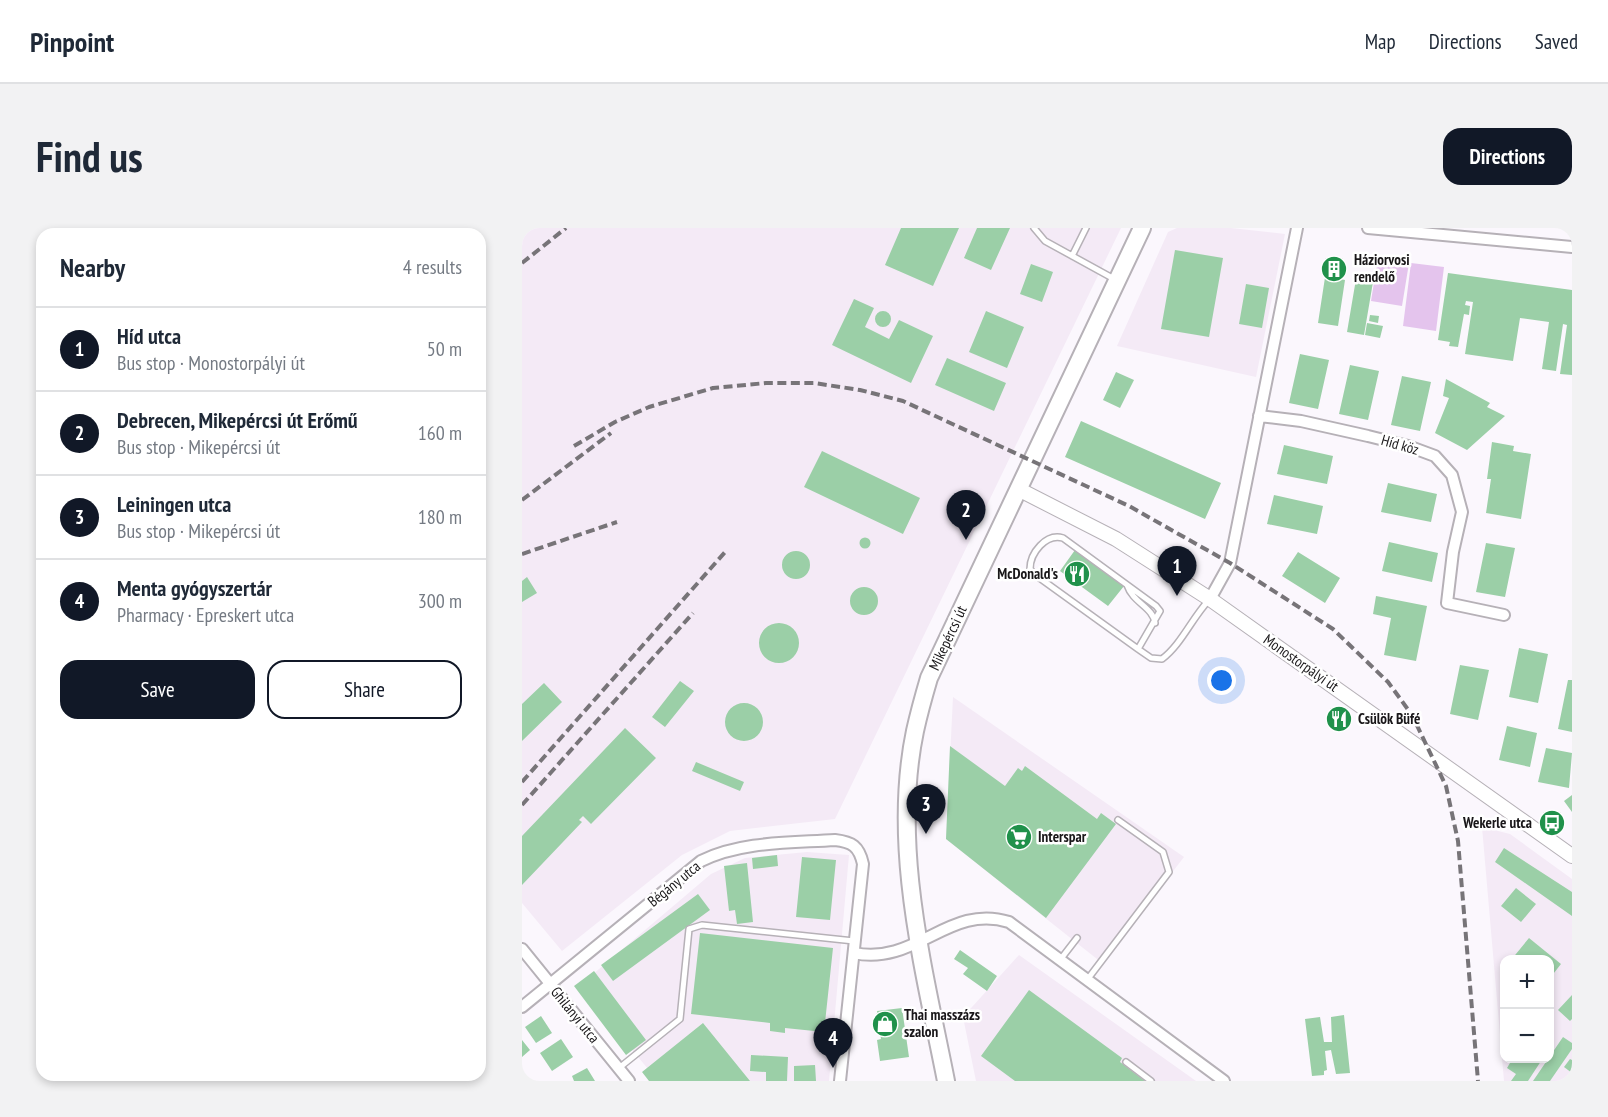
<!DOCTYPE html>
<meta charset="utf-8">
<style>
body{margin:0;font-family:"PT Sans Narrow",sans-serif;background:#f2f2f3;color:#1f2937}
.controls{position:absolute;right:18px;bottom:18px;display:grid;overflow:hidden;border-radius:12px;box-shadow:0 3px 9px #0003}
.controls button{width:54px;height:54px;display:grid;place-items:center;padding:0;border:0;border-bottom:2px solid #e0e1e3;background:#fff;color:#1f2937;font:30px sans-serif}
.you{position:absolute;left:700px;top:453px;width:21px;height:21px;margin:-15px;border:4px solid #fff;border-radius:50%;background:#1a73e8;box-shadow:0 0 0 9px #1a73e833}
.badge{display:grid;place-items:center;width:39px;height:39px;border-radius:50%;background:#111827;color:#fff;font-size:20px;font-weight:700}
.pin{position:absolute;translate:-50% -50px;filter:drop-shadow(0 2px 3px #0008)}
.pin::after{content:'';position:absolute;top:32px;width:21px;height:18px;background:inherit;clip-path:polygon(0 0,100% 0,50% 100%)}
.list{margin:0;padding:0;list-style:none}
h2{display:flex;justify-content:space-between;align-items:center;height:78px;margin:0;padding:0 24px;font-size:26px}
h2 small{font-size:20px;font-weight:400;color:#747a83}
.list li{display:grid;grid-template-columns:39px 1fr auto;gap:18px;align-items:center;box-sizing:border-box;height:84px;padding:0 24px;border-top:2px solid #e0e1e3}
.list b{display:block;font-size:22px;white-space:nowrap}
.list p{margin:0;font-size:20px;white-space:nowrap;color:#747a83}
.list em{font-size:20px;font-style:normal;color:#747a83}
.actions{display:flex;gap:12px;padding:18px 24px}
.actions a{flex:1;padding:14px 0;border:2px solid #111827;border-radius:18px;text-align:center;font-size:21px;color:#111827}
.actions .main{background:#111827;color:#fff}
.map{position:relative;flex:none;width:1050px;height:853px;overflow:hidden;border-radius:18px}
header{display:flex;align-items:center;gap:36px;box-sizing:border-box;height:84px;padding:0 30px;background:#fff;border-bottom:2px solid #e0e1e3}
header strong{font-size:28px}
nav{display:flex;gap:33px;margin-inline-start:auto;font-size:21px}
.intro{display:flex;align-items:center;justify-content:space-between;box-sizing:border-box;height:144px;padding:0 36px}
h1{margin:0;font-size:42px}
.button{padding:15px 27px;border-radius:18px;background:#111827;color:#fff;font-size:21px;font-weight:700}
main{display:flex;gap:36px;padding:0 36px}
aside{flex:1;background:#fff;border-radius:18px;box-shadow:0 3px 9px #0003}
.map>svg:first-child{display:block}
.built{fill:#f4eaf6;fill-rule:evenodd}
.green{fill:#e4c4ed}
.building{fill:#9bcfa7}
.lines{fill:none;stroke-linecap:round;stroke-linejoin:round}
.service-casing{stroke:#b6b1b7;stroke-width:8}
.minor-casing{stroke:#b6b1b7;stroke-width:14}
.tertiary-casing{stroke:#b6b1b7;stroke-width:16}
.primary-casing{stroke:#b6b1b7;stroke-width:20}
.service{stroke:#fff;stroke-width:5}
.minor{stroke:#fff;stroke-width:10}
.tertiary{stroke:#fff;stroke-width:14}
.primary{stroke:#fff;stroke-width:16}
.rail{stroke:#777478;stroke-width:4;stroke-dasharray:9 4.5;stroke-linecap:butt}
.labels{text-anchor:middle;stroke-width:5;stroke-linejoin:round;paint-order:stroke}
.poi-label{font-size:15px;font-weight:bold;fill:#191719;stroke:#fff;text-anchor:start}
.street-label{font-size:15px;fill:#191719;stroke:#fff}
</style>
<header>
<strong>Pinpoint</strong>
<nav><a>Map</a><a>Directions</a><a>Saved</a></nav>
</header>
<div class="intro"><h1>Find us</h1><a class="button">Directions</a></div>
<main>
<aside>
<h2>Nearby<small>4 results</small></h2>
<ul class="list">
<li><span class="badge">1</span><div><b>Híd utca</b><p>Bus stop · Monostorpályi út</p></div><em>50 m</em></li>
<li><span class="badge">2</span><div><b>Debrecen, Mikepércsi út Erőmű</b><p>Bus stop · Mikepércsi út</p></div><em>160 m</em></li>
<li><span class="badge">3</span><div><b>Leiningen utca</b><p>Bus stop · Mikepércsi út</p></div><em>180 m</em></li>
<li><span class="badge">4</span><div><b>Menta gyógyszertár</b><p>Pharmacy · Epreskert utca</p></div><em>300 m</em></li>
</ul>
<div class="actions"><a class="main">Save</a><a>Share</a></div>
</aside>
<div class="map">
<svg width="1050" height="853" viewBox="0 0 1050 853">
<rect width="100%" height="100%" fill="#fbf7fd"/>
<path class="built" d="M0 0H599L313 591 208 603 160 627 40 723 0 675Z
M655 0H709L763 6 734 149 595 118 646 4Z
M431 469 662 629 580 735 424 611Z
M960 599 988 606 1050 651V853H982ZM982 732H1028V830H982Z
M285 624 327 627 307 853H136L57 758 189 646 223 630Z
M497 727 674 853H454L441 789Z"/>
<path class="green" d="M856 30 887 35 880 78 849 73Z
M889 35 922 39 914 103 881 98Z"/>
<path class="building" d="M379 0H437L411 58 363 37Z
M455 0H488L469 42 442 30Z
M653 22 701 30 687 109 639 101Z
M806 30 821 32 818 51 823 52 816 98 796 95Z
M509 36 531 44 520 74 498 66Z
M926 45 1050 62V147L1038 146 1045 97 1041 96 1034 143 1020 141 1027 94 998 90 991 133 943 126 951 74 944 73 943 77 948 78 947 87 942 86 936 119 927 118 928 114 916 112Z
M834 51 851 54 842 107 825 104Z
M724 56 747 60 740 100 717 96Z
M332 71 352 80 343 99 367 111 377 92 411 108 389 155 310 117Z
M353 91a8 8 0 1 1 16 0a8 8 0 1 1-16 0Z
M464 83 502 99 485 140 447 124Z
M848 87 857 88 856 95 847 93Z
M845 95 861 98 858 110 843 107Z
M778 126 807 132 796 181 767 175Z
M425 130 484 155 472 183 413 157Z
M828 137 857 143 846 192 817 186Z
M594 144 612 152 598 180 581 172Z
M880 148 909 154 898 203 869 197Z
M924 151 968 175 965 179 983 188 945 222 913 205 927 170 921 168Z
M559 193 699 255 683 291 543 229Z
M970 214 992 218 991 223 1009 226 999 291 964 285 969 251H965Z
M762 217 811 228 805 256 755 246Z
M300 223 398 270 381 306 282 259Z
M866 255 915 266 909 294 859 284Z
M752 267 801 278 795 306 745 296Z
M337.5 315a5.5 5.5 0 1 1 11 0a5.5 5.5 0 1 1-11 0Z
M867 314 916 325 910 354 860 343Z
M964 315 993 320 983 369 954 364Z
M553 322 602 358 586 378 538 343Z
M260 337a14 14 0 1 1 28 0a14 14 0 1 1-28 0Z
M776 324 818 350 803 375 760 348Z
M5 349 15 365 0 374V353Z
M328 373a14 14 0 1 1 28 0a14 14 0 1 1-28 0Z
M854 368 905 378 894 433 862 427 869 390 851 386Z
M237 415a20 20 0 1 1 40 0a20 20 0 1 1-40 0Z
M997 420 1026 426 1016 475 987 469Z
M938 437 967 442 956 492 928 486Z
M1046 452H1050V504L1036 501Z
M158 453 172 463 143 499 130 489Z
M22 455 40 474 0 513V476Z
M203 494a19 19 0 1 1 38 0a19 19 0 1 1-38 0Z
M812 482 828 493 822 501 806 490Z
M985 498 1015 505 1008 539 977 532Z
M103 500 134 530 69 596 61 588 57 592 60 594 0 657V608Z
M428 518 483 558 496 540 500 543 503 538 575 591 579 585 594 596 524 690 424 611Z
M1024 520 1050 525 1047 560 1016 554Z
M174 534 222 554 218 563 170 543Z
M1050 567V584L1042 573Z
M982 620 1050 664V688L973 634Z
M255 627 256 638 231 641 230 630Z
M280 629 314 632 308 692 274 689Z
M225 635 231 694 215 696 213 682 207 683 202 638Z
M994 660 1014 676 999 694 979 678Z
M176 666 188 682 91 753 79 737Z
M178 705 311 720 302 804 263 800V805L248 803V795L169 786Z
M1007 710 1039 736 1028 750V732H989Z
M438 722 475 748 465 763 441 746 446 740 432 731Z
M72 743 124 812 104 827 52 758Z
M507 762 600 830 598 834 623 853H493L459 828Z
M1050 767V791L1048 793 1036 782Z
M380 780 387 829 358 833 355 812 359 811 355 783Z
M822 787 828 845 814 846 809 822 803 823 805 842 802 843V847L790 848 783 791 798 789 802 814H810L809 789Z
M19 788 30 805 14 815 3 799Z
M181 795 228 853H127L120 844Z
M1041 809 1050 815V821L1028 853H1011Z
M39 811 51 829 30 843 18 825Z
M0 812 8 822 0 829Z
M229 827 266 829 265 853H244V844L228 843Z
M991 830H1021L1006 853H989L994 846 985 840Z
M1048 831 1050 832V845L1042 839Z
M293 837 294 853H272V838Z
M65 840 73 853H52L50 848Z"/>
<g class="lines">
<g class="service-casing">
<path id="service" d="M512 0 523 13 594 52
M550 28 564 0
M605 357C611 375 631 379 633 395
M616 421 638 383 634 378 541 310C524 305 508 325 508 341L512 346 616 421 629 430 640 431C659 417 670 390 687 372
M538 732 555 710
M565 752 647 644 641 624 596 592
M604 834 629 853
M97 840 158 791 167 701 180 697 332 713"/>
</g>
<g class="minor-casing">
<path id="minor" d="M846 0 1050 19
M737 188 779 193 846 208 886 218 913 228 930 247 940 284 931 324 925 375 982 387
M688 371 708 335 775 0
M0 721 107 853
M332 725C394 738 427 675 487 694L702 853
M0 779 179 633C219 613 269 615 313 612 330 614 337 618 341 636L318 853"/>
</g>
<g class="tertiary-casing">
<path id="tertiary" d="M496 261 594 311 688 371 1050 628"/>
</g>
<g class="primary-casing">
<path id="primary" d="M424 853C402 741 369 618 393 503 397 485 402 467 407 450L620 0"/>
</g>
<use href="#service" class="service"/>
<use href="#minor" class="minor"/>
<use href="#tertiary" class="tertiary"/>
<use href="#primary" class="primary"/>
<path class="rail" d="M0 35 44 0
M52 218 93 194 127 179 191 160 244 155H292L338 162 381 173 607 278 708 335 811 401 866 454 890 487 924 558 936 613 956 853
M0 272 89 205
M0 326 95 294
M0 554 204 323
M0 577 171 385"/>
</g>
<defs>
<g id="building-disc" transform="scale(1.35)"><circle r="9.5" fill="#20914b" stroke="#fff"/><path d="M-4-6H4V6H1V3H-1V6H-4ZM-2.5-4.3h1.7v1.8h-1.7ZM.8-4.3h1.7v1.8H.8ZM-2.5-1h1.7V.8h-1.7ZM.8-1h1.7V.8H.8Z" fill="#fff"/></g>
<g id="restaurant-disc" transform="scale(1.35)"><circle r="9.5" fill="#20914b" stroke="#fff"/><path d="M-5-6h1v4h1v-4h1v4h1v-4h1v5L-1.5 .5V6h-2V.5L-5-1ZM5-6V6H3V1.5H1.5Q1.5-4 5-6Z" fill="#fff"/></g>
<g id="bus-disc" transform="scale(1.35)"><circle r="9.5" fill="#20914b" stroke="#fff"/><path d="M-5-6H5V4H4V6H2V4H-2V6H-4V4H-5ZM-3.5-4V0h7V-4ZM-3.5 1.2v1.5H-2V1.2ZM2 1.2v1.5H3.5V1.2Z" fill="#fff"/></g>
<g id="supermarket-disc" transform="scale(1.35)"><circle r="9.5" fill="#20914b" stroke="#fff"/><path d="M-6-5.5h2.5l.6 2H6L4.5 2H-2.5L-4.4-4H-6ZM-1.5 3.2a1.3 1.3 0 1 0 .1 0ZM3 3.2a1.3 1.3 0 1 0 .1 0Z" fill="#fff"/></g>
<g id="shop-disc" transform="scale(1.35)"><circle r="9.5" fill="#20914b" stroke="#fff"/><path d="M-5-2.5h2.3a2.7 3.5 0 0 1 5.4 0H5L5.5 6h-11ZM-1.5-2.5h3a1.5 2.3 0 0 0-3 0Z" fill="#fff"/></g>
</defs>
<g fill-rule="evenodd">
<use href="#building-disc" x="812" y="41"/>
<use href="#restaurant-disc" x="555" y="346"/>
<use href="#restaurant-disc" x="817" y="491"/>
<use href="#bus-disc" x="1030" y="595"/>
<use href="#supermarket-disc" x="497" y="609"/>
<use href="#shop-disc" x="363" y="796"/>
</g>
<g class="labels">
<g class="poi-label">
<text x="832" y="37">Háziorvosi<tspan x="832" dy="17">rendelő</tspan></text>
<text x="536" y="351" text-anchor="end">McDonald's</text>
<text x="836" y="496">Csülök Büfé</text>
<text x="1010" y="600" text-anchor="end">Wekerle utca</text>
<text x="516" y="614">Interspar</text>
<text x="382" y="792">Thai masszázs<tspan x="382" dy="17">szalon</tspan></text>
</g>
<g class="street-label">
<text transform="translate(878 217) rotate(16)" y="5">Híd köz</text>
<text transform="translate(426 410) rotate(-65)" y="5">Mikepércsi út</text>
<text transform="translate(779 435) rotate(35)" y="5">Monostorpályi út</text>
<text transform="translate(152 656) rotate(-39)" y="5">Bégány utca</text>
<text transform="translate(53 787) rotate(51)" y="5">Ghilányi utca</text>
</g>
</g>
</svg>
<div class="controls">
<button>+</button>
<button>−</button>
</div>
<div class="you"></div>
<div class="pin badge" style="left:655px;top:368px">1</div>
<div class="pin badge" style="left:444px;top:312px">2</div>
<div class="pin badge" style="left:404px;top:606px">3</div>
<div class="pin badge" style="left:311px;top:840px">4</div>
</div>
</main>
